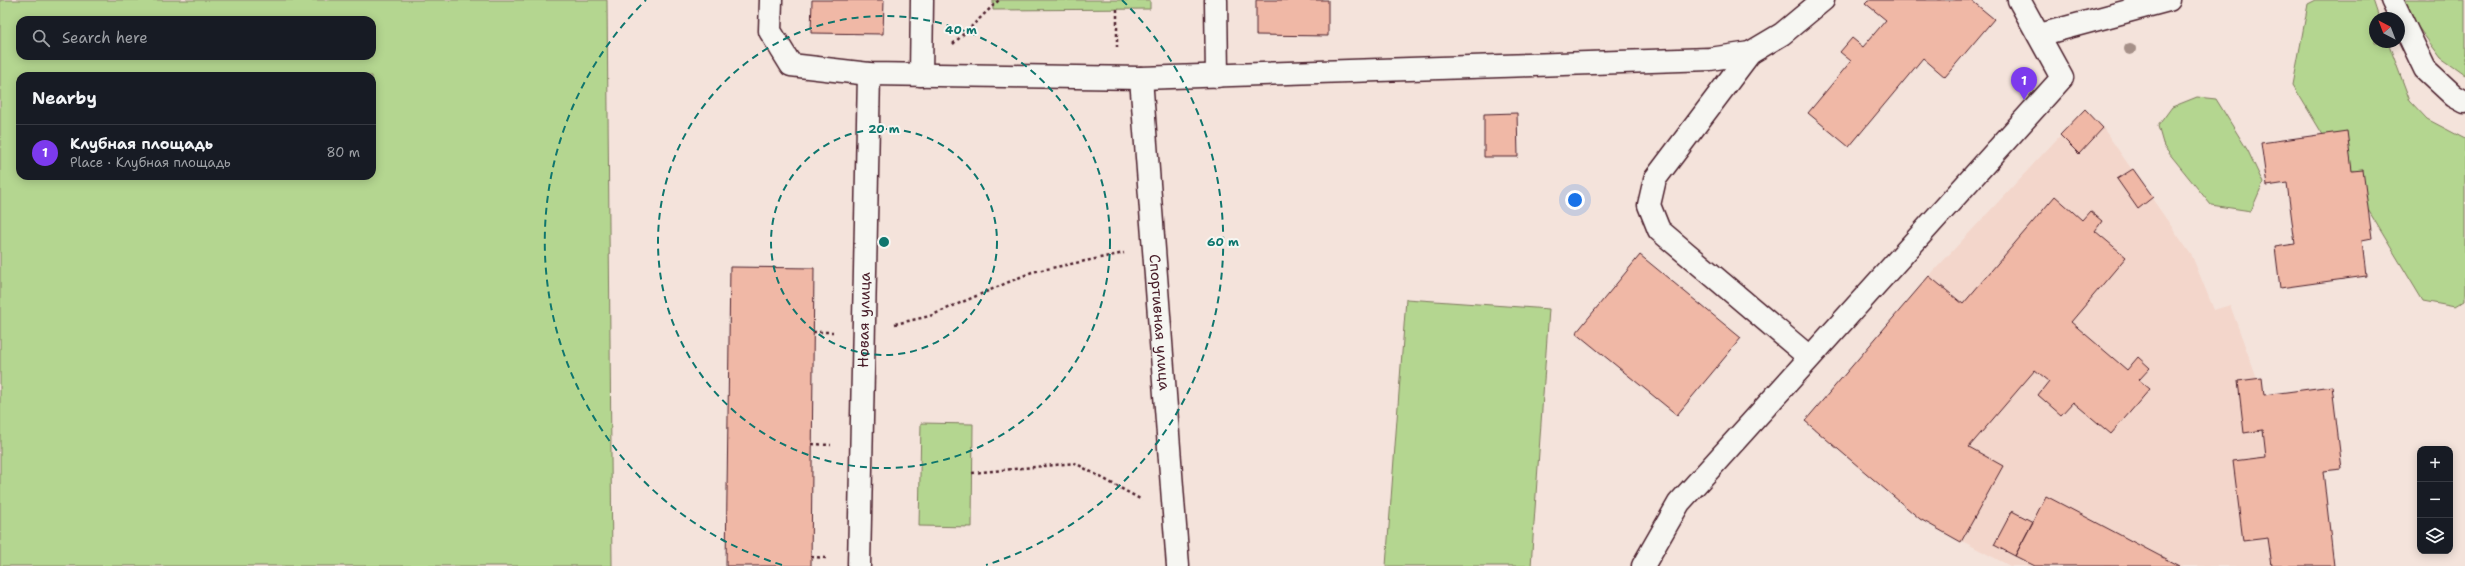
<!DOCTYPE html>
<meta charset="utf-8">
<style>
body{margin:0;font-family:"Shantell Sans",sans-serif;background:#242831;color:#f1f3f6}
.controls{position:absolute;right:12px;bottom:12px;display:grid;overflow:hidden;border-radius:8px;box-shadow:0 2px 10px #0003}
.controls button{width:36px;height:36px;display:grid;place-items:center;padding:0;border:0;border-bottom:1px solid #363941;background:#171b24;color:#f1f3f6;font:20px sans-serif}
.compass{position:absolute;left:2369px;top:12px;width:36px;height:36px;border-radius:50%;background:#171b24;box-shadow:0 2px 10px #0003;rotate:318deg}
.you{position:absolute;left:1575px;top:200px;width:14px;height:14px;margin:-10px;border:3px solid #fff;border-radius:50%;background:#1a73e8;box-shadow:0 0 0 6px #1a73e833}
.badge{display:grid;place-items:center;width:26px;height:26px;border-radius:50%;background:#7c3aed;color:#fff;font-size:13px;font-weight:700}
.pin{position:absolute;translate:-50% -33px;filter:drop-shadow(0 1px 2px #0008)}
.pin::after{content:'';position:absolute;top:21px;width:14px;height:12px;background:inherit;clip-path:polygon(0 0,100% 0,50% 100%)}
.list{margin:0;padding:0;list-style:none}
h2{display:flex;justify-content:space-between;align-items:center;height:52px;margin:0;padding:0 16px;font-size:17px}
h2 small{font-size:13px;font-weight:400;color:#9ea1a6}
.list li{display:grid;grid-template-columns:26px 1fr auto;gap:12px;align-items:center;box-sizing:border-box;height:56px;padding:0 16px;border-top:1px solid #363941}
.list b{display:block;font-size:15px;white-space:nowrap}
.list p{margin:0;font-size:13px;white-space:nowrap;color:#9ea1a6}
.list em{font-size:13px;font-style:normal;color:#9ea1a6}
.icon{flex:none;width:22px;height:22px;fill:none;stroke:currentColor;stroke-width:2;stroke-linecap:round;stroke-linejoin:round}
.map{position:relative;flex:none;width:2465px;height:566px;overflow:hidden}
.search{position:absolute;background:#171b24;box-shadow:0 2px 10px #0003;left:16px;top:16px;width:360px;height:44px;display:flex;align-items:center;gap:10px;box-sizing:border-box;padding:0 14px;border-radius:12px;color:#9ea1a6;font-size:15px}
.panel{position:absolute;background:#171b24;box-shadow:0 2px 10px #0003;left:16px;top:72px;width:360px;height:108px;border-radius:12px}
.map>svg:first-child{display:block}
.built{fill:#f3d6cb}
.green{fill:#b4d690;stroke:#7f7a5e;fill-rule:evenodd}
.building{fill:#f0b8a6;stroke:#4a1f2b}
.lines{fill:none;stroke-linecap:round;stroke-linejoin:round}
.minor-casing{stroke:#4a1f2b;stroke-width:25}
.path{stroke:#4a1f2b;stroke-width:2.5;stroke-dasharray:3 3;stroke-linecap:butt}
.minor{stroke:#f6f6f2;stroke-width:22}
.tree{fill:#a59088}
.ring{fill:none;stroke:#0f766e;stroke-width:2;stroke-dasharray:7 5}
.labels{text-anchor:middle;stroke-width:4;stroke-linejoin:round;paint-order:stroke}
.street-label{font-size:15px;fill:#4a1f2b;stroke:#f6f6f2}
.centre{fill:#0f766e;stroke:#f6f6f2;stroke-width:2}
.ring-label{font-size:12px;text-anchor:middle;font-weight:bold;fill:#0f766e;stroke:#f6f6f2;stroke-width:4;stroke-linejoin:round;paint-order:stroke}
</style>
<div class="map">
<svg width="2465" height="566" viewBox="0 0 2465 566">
<rect width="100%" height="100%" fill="#f4e3db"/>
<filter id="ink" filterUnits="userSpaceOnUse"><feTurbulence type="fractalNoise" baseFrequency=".025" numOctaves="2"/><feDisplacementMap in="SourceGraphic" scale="8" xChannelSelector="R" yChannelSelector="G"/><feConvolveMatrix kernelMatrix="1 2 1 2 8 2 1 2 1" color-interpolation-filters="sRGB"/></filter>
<g filter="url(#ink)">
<path class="built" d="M2085 109 2103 128 2192 256 2214 310 2230 305 2257 379 2262 378 2265 395 2332 386 2342 469 2323 472 2334 566H2010L1920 519 1805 421 1929 276Z"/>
<path class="green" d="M0 0H607L612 566H0ZM20 20H372V56H20ZM20 76H372V176H20Z
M993 0H1150V9L993 10Z
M2316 0H2373L2379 18H2375V42H2388L2410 101 2427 119 2465 139V301L2455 307 2423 301 2293 85 2308 4Z
M2398 0H2465V75L2441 58Z
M2197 97 2216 99 2248 151 2263 183 2251 211 2211 205 2164 147 2158 126 2172 107Z
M1406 299 1549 309 1531 566H1386Z
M921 423 973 424 972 527 919 526Z"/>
<path class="building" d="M812 0H884L883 34 811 33Z
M1256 0H1328V36L1256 35Z
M1868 0H1971L1994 19 1945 77 1923 58 1849 147 1808 113 1851 61 1840 52 1852 38 1863 47 1886 20 1865 3Z
M2085 109 2103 128 2079 154 2060 135Z
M1517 113 1518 157H1484V114Z
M2347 131 2352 171 2363 170 2372 238 2362 240 2366 276 2280 288 2275 247 2295 244 2287 183 2267 186 2261 143Z
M2133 169 2153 197 2138 209 2117 179Z
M2055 196 2082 220 2090 211 2102 221 2095 231 2126 257 2071 322 2127 370 2138 357 2150 368 2139 380 2150 389 2111 434 2073 402 2061 415 2038 395 2049 381 2035 370 1969 447 2003 466 1961 542 1920 519 1805 421 1929 276 1963 304Z
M1640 255 1741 338 1677 415 1576 333Z
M730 267 814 268 811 566H726Z
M2262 378 2264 395 2332 386 2342 469 2323 471 2334 566H2272L2268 538 2243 541 2233 461 2266 457 2263 430 2244 433 2238 381Z
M2046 496 2179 566H2035L2015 556Z
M2012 511 2033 522 2015 556 1994 545Z"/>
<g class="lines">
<g class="minor-casing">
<g id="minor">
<path d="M771 0 770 31 791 65 869 74 1141 78 1710 59 1750 53 1782 34 1823 0"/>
<path d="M1216 0 1217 76"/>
<path d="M2392 0 2425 69 2454 96 2465 102"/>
<path d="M2039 35 2169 0"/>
<path d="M1750 53 1655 179 1649 205 1659 230 1809 357"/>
<path d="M921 75 922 0"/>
<path id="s1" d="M1141 78 1178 566"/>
<path id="s2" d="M859 566 869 74"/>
<path d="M1643 566 1679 503 2062 78 2019 0"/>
</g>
</g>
<path class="path" d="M1117 9V47
M953 44 999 0
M895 324 930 316 1032 272 1124 253
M813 332H833
M812 444 831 445
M972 473 1075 463 1142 500
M811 557 828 558"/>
<use href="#minor" class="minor"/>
</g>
<circle class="tree" cx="2130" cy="49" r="6"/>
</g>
<g class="ring">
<circle cx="884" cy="242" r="113"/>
<circle cx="884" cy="242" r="226"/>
<path d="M782 565A339 339 0 0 1 646 0M1122 0A339 339 0 0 1 986 565"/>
</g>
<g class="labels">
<g class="street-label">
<text dy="5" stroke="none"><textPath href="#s2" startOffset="246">Новая улица</textPath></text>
<text dy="5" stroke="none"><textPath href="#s1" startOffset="245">Спортивная улица</textPath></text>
</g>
</g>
<circle cx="884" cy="242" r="6" class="centre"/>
<g class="ring-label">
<text x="961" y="34">40 m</text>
<text x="884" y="133">20 m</text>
<text x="1223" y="246">60 m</text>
</g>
</svg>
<div class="controls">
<button>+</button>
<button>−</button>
<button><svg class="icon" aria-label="layers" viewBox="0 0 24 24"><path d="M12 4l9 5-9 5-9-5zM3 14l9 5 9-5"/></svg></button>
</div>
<svg class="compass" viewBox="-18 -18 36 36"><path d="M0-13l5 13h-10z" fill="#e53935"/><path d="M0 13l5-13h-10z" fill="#9ea1a6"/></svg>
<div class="you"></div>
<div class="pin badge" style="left:2024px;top:100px">1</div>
<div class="search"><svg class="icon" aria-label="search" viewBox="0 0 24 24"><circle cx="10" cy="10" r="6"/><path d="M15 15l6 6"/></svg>Search here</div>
<section class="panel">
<h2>Nearby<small></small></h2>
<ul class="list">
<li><span class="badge">1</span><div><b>Клубная площадь</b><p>Place · Клубная площадь</p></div><em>80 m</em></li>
</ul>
</section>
</div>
